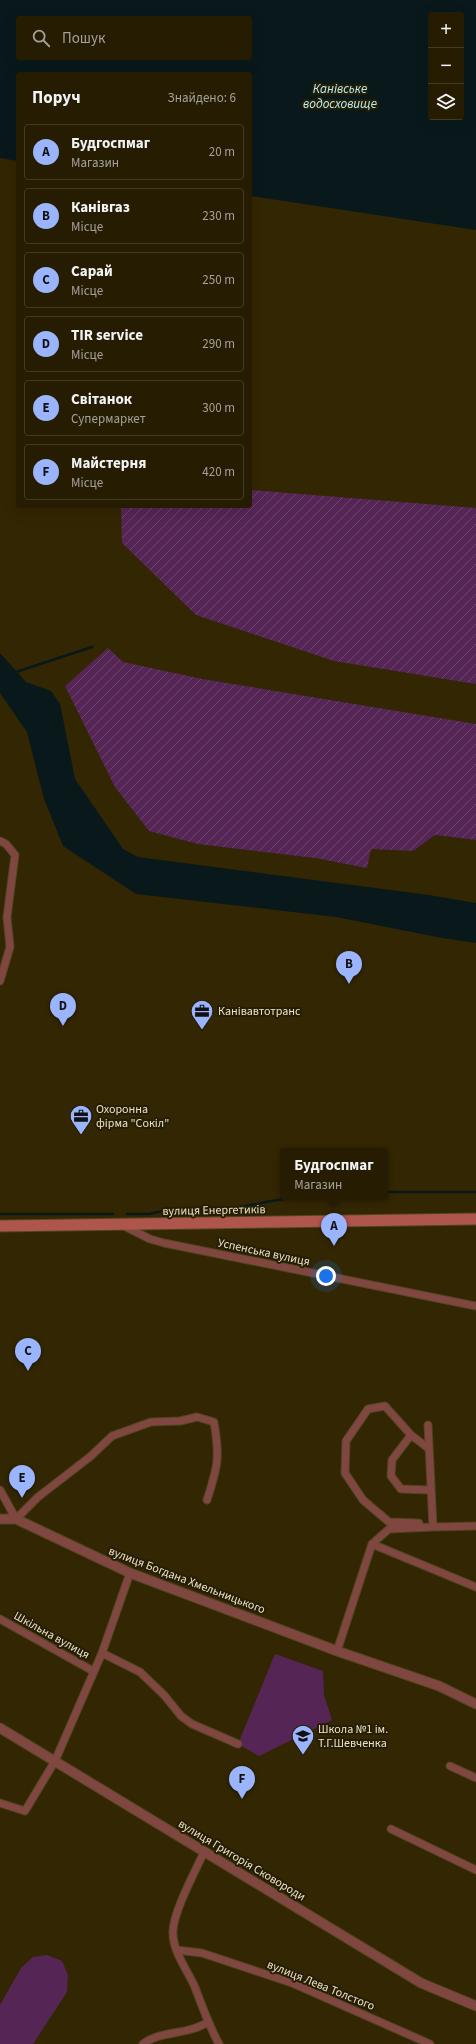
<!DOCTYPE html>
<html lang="uk">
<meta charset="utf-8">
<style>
body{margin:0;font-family:"Source Sans 3",sans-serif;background:#2e250c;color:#f1f3f6}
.controls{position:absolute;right:12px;top:12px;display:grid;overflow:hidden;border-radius:4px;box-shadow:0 4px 16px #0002}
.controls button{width:36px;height:36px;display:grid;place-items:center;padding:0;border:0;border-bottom:1px solid #423a24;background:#261c02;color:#f1f3f6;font:20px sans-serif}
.you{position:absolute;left:326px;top:1276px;width:14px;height:14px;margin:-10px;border:3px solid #fff;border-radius:50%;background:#1a73e8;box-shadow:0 0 0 6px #1a73e833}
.badge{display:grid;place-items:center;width:26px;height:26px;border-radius:50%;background:#9ab5fd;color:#111;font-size:13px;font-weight:700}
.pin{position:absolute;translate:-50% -33px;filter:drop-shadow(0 1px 2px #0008)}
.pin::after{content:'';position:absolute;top:21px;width:14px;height:12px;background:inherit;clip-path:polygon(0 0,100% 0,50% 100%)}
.popup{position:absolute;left:280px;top:1148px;width:108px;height:52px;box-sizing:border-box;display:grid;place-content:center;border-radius:4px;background:#261c02;filter:drop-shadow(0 1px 3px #0005);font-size:13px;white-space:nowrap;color:#a4a199}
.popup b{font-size:15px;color:#f1f3f6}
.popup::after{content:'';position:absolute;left:50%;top:100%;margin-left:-8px;border:8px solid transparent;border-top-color:#261c02}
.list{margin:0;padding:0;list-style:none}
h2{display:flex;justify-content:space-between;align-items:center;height:52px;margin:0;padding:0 16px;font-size:17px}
h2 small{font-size:13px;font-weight:400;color:#a4a199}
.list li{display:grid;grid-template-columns:26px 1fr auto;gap:12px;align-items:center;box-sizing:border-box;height:56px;margin:0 8px 8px;padding:0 8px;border:1px solid #423a24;border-radius:4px}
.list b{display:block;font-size:15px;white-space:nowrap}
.list p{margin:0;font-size:13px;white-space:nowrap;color:#a4a199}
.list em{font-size:13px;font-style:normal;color:#a4a199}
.icon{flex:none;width:22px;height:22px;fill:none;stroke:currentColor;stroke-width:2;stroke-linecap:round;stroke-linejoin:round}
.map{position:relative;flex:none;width:476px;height:2044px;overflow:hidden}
.search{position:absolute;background:#261c02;box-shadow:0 4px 16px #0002;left:16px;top:16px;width:236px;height:44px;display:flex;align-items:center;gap:10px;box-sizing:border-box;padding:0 14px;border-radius:4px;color:#a4a199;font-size:15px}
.panel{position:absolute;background:#261c02;box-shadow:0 4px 16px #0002;left:16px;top:72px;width:236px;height:436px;border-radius:4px}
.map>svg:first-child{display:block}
.garden{fill:url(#garden-furrows)}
.pitch{fill:#552655}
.water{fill:#09191b;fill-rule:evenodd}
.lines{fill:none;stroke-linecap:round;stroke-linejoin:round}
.stream{stroke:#09191b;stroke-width:2.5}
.minor-casing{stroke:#504422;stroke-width:9}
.tertiary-casing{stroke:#504422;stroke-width:11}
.secondary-casing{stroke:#504422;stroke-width:13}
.minor{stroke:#7f4740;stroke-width:7}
.tertiary{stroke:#7f4740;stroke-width:9}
.secondary{stroke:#ae564c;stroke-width:11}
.labels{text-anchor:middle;stroke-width:4;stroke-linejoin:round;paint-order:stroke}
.poi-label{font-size:12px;fill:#ebe1c9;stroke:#261d05;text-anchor:start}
.street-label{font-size:12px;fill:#ebe1c9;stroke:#261d05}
.water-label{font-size:13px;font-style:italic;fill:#b6edf5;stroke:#261d05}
</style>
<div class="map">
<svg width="476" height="2044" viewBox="0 0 476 2044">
<defs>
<pattern id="garden-furrows" width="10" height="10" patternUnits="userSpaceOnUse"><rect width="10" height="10" fill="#552655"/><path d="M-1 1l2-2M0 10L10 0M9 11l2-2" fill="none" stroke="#6e456c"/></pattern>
</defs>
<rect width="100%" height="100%" fill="#332602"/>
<path class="garden" d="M250 490 476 508V684L334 661 196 615 122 543 121 506H250Z
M108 648 123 662 202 679 476 724V840L435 835 413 851 371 849 367 868 315 858 198 844 149 831 115 787 65 686Z"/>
<path class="pitch" d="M275 1654 323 1671 324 1695 332 1720 259 1756 238 1744Z
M47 1955 62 1961 68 1975 67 1992 33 2044H0V2005L21 1968 33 1957Z"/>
<path class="water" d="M0 0H476V230L250 196V74H18V161L0 158ZM431 15H461V117H431ZM18 18H250V58H18Z
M0 653 26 682 51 691 60 704 75 779 123 849 138 857 429 895 476 903V943L442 938 336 917 136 894 63 846 44 799 27 732 0 693Z"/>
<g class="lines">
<path class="stream" d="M16 672 92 647
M385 1192H476
M294 1198 303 1197
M187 1209H208
M219 1209C241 1209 261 1202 284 1199
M0 1214H113
M127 1214H149L171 1209"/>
<g class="minor-casing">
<path id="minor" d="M0 841 6 844 15 855 7 917 10 947 0 981
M122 1225 150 1239 164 1243 476 1306
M411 1435 428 1448
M0 1490 16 1519 38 1497 91 1456 112 1436 151 1422 180 1421 197 1417 214 1422C220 1458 218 1466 207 1500
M419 1523 389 1522 363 1500 345 1473 346 1441 368 1409 385 1406 411 1435 392 1460 391 1476 401 1489 430 1490
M433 1527 476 1526
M372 1544 389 1529 433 1527 428 1425
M372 1544 476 1587
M0 1619 93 1671
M337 1651 372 1544
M102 1653 140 1672 164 1695 181 1716 192 1724 238 1744
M450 1766 476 1778
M0 1803 25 1811 55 1761 102 1653 130 1573
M391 1829 476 1870
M204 1852C195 1872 174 1910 173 1931 172 1950 186 1968 194 1985 202 2005 208 2024 219 2044
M177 1950 202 1953 292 1983 430 2044
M143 2044C157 2033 176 2034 192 2029 197 2028 202 2025 207 2023"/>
</g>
<g class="tertiary-casing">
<path id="tertiary" d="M0 1519H16L130 1573 337 1651 439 1686 476 1704
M0 1728 421 1983 476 2006"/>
</g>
<g class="secondary-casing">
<path id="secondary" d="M0 1226 476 1219"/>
</g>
<use href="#minor" class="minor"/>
<use href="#tertiary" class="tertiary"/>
<use href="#secondary" class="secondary"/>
</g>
<defs>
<g id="office-pin" transform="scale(1.15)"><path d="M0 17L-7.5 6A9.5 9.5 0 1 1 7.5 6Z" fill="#9ab5fd" stroke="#261d05"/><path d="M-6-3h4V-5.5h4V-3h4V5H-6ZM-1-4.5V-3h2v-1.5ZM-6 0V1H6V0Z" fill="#111"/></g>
<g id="school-pin" transform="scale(1.15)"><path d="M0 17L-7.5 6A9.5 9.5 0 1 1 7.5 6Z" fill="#9ab5fd" stroke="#261d05"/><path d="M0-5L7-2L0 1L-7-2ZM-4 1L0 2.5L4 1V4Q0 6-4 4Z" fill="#111"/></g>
</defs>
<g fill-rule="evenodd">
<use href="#office-pin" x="202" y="1011"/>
<use href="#office-pin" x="81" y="1116"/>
<use href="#school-pin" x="303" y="1736"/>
</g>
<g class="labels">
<g class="poi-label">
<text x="218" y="1015">Канівавтотранс</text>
<text x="96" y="1113">Охоронна<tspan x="96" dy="14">фірма "Сокіл"</tspan></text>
<text x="318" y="1733">Школа №1 ім.<tspan x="318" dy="14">Т.Г.Шевченка</tspan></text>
</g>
<g class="street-label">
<text transform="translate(214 1210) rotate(-1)" y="4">вулиця Енергетиків</text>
<text transform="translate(264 1252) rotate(12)" y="4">Успенська вулиця</text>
<text transform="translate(187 1580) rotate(21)" y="4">вулиця Богдана Хмельницького</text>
<text transform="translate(52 1635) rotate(29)" y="4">Шкільна вулиця</text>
<text transform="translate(242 1860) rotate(31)" y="4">вулиця Григорія Сковороди</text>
<text transform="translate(321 1985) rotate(22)" y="4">вулиця Лева Толстого</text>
</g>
<g class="water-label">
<text x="340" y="93">Канівське<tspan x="340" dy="15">водосховище</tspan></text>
</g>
</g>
</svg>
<div class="controls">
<button>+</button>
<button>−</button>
<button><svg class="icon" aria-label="layers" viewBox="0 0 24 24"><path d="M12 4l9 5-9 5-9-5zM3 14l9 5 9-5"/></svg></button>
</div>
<div class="you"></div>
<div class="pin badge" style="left:334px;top:1246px">A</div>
<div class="popup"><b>Будгоспмаг</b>Магазин</div>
<div class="pin badge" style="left:349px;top:984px">B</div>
<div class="pin badge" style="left:28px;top:1371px">C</div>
<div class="pin badge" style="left:63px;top:1026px">D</div>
<div class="pin badge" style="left:22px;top:1498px">E</div>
<div class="pin badge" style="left:242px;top:1799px">F</div>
<div class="search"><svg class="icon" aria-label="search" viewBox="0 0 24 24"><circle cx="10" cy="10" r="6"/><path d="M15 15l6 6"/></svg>Пошук</div>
<section class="panel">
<h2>Поруч<small>Знайдено: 6</small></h2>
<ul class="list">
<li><span class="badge">A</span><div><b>Будгоспмаг</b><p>Магазин</p></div><em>20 m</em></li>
<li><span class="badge">B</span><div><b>Канівгаз</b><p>Місце</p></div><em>230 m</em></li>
<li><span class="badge">C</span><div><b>Сарай</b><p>Місце</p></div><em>250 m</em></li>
<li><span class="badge">D</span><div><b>TIR service</b><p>Місце</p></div><em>290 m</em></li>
<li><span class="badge">E</span><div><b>Світанок</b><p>Супермаркет</p></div><em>300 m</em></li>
<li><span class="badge">F</span><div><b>Майстерня</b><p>Місце</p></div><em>420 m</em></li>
</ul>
</section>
</div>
